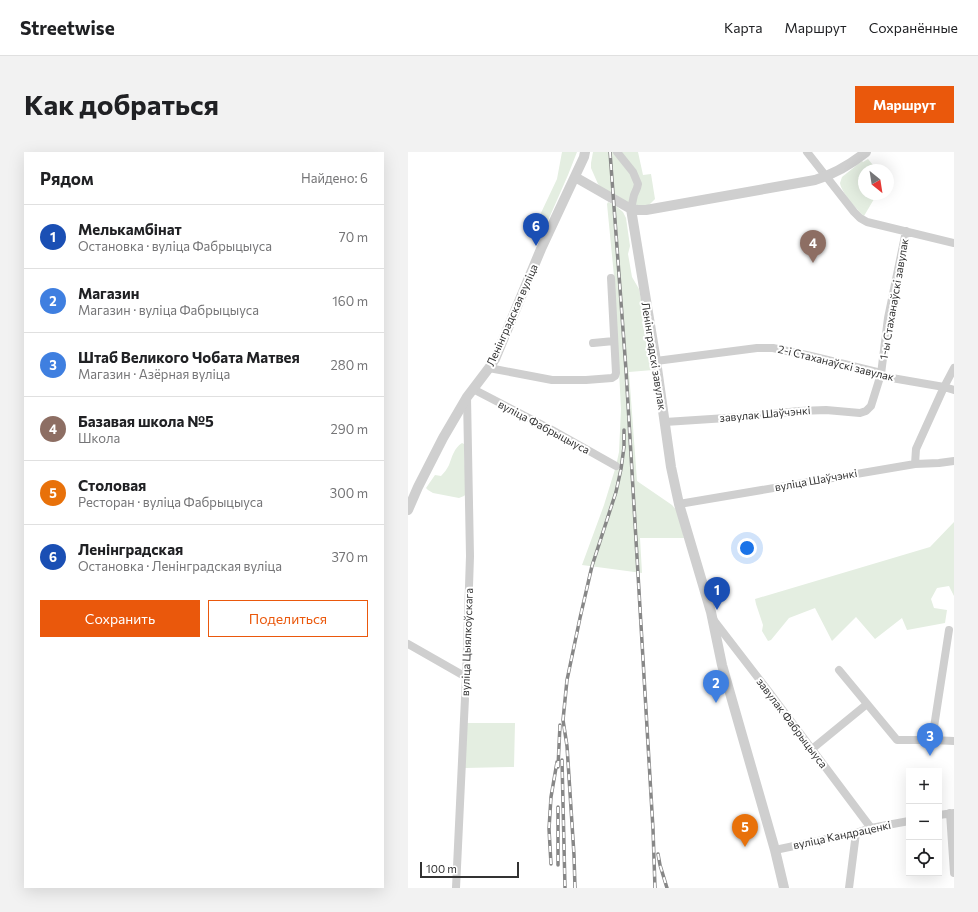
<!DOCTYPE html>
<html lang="ru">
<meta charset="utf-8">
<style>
body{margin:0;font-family:Commissioner,sans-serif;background:#f2f2f2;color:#202124}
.controls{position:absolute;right:12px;bottom:12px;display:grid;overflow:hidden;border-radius:0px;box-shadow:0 4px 16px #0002}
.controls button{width:36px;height:36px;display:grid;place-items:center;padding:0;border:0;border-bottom:1px solid #e0e0e0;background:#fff;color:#202124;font:20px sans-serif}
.compass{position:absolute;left:450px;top:12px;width:36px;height:36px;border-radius:50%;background:#fff;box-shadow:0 4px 16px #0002;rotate:150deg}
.scale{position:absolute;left:12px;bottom:10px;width:99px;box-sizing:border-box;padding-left:4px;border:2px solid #323232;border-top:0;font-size:11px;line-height:14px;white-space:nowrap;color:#323232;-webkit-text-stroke:3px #fff;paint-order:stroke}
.you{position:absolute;left:339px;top:396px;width:14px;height:14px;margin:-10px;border:3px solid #fff;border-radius:50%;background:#1a73e8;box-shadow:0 0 0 6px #1a73e833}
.badge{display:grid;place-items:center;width:26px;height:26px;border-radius:50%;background:#ea580c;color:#fff;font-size:13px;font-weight:700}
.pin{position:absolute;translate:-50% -33px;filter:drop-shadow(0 1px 2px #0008)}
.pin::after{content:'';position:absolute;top:21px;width:14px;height:12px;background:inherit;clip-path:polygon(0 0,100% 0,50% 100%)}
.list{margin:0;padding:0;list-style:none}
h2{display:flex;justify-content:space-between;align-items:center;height:52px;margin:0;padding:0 16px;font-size:17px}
h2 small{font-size:13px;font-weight:400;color:#757577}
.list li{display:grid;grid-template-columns:26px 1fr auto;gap:12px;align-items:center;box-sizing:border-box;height:64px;padding:0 16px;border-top:1px solid #e0e0e0}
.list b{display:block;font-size:15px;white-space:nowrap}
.list p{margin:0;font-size:13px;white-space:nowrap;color:#757577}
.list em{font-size:13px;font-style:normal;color:#757577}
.actions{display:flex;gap:8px;padding:12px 16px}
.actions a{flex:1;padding:9px 0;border:1px solid #ea580c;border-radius:0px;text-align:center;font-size:14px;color:#ea580c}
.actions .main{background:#ea580c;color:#fff}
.icon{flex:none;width:22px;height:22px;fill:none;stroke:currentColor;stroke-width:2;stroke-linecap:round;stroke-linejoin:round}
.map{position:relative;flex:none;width:546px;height:736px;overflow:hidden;border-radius:0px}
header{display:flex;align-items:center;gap:24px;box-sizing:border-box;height:56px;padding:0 20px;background:#fff;border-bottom:1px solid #e0e0e0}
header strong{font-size:19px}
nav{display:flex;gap:22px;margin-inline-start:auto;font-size:14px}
.intro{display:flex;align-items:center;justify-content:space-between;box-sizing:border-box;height:96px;padding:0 24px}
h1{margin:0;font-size:28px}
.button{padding:10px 18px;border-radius:0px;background:#ea580c;color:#fff;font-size:14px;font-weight:700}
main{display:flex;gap:24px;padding:0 24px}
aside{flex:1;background:#fff;border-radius:0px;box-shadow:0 4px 16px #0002}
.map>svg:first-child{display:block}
.green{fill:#e4eee1}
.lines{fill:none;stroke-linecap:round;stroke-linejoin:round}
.minor{stroke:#cfcfcf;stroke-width:8}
.tertiary{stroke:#cfcfcf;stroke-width:10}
.rail-casing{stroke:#878787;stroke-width:3.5}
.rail{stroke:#fff;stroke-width:2;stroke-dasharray:6;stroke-linecap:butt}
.labels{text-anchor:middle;stroke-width:4;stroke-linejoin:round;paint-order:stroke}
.street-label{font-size:11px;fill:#323232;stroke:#fff}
</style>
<header>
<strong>Streetwise</strong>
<nav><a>Карта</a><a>Маршрут</a><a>Сохранённые</a></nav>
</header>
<div class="intro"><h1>Как добраться</h1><a class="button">Маршрут</a></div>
<main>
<aside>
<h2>Рядом<small>Найдено: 6</small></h2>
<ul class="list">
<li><span class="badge" style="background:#1a4fb4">1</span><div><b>Мелькамбінат</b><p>Остановка · вуліца Фабрыцыуса</p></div><em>70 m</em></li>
<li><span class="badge" style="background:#3f7fe0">2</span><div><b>Магазин</b><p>Магазин · вуліца Фабрыцыуса</p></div><em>160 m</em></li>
<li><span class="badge" style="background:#3f7fe0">3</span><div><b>Штаб Великого Чобата Матвея</b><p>Магазин · Азёрная вуліца</p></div><em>280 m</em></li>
<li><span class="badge" style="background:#8d6e63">4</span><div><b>Базавая школа №5</b><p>Школа</p></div><em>290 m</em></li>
<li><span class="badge" style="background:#e8710a">5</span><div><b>Столовая</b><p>Ресторан · вуліца Фабрыцыуса</p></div><em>300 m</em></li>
<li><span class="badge" style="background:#1a4fb4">6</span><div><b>Ленінградская</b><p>Остановка · Ленінградская вуліца</p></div><em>370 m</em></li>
</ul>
<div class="actions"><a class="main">Сохранить</a><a>Поделиться</a></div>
</aside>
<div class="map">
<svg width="546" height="736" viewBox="0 0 546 736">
<rect width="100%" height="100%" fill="#fff"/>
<path class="green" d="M154 0H169L160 23 135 80 132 85 123 82 149 27Z
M185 0H230L235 23 243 22 247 47 241 53H229L219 50 194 37 190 32 183 16V11Z
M460 7 469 18H456V42H469L456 64C449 58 433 40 432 31L434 25 454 9 455 10Z
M200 50 208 54 215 60 218 66 222 94 220 102 224 125 231 137 237 169 234 170 238 188 239 203 244 212 245 218 221 220 229 329 264 353 270 360 276 386H232L234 421 174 413 196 353 208 314 211 300 213 257 206 124 199 52Z
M54 291 56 292 58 342 56 344 51 346 25 341 20 338 18 336 27 323 33 324C36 321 39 317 41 313 44 305 46 296 54 291Z
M546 370V444L541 434 529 436 523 447 526 456 539 458 537 471 499 478 494 466 467 487 448 465 424 489 407 456 381 466 363 488 360 489 354 479 355 473 348 452 347 447 522 395Z
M59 571H107L106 615 57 616Z"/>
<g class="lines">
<path class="minor" d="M209 0 225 20 230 32 229 36 226 43 223 57
M399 0 446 60 452 66 459 70 546 91
M185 191 206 189
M248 209 349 196H365L403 204 469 220 478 225 536 235 546 238
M81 216 144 228H178L204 226 207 224 208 221 203 126
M65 237 144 278 208 314
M257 270 334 265 391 259 418 258 452 261 458 259 463 254 473 222 480 166 498 79
M507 312 508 297 536 235 546 216
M271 352 507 312 531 311 546 309
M304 466 361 540 463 676
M0 492 58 525
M431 518 489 588H524L546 589
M524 588 541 478
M404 597 459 552
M542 661 546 721
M531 663 546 661
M367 698 448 681 463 676 501 669
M48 736 58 525 62 404 59 245
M441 736 448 681"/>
<path class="tertiary" d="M167 25 223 57 230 58H238L407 28C426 22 442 13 458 0
M223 57 248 209 263 315 271 352 303 460 314 513 334 583 367 698 376 736
M0 358 10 335 35 286 59 245 81 216 87 207 133 97 176 5 177 0"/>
<g class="rail-casing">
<path id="rail" d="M202 0 218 218 245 677 247 736
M154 608 157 736
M150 615 152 573
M150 655V713
M250 702 252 713 259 736
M143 712 141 677 143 645 149 610
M167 736 166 703 159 594 155 568 159 528 172 466 184 414 208 340 213 317 216 295V278"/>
</g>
<use href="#rail" class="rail"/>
</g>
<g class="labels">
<g class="street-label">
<text transform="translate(486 147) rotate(-80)" y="4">1-ы Стаханаўскі завулак</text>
<text transform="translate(104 163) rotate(-66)" y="4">Ленінградская вуліца</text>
<text transform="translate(246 204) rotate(81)" y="4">Ленінградскі завулак</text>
<text transform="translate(428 211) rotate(14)" y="4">2-і Стаханаўскі завулак</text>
<text transform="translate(357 262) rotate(-5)" y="4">завулак Шаўчэнкі</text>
<text transform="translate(136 275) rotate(28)" y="4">вуліца Фабрыцыуса</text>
<text transform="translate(408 328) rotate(-10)" y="4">вуліца Шаўчэнкі</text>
<text transform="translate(59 490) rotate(-88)" y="4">вуліца Цыялкоўскага</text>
<text transform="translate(384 571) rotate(53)" y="4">завулак Фабрыцыуса</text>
<text transform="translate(434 683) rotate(-12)" y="4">вуліца Кандраценкі</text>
</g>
</g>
</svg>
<div class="controls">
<button>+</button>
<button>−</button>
<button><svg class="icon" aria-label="locate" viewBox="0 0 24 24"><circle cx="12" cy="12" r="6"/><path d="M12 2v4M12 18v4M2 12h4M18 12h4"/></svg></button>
</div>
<svg class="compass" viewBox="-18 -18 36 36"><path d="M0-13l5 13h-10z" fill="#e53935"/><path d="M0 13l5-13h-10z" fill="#757577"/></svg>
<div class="scale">100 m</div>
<div class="you"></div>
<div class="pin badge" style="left:309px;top:458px;background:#1a4fb4">1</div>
<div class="pin badge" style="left:308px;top:551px;background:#3f7fe0">2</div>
<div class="pin badge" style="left:522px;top:604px;background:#3f7fe0">3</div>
<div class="pin badge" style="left:405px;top:111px;background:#8d6e63">4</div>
<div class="pin badge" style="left:337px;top:695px;background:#e8710a">5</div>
<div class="pin badge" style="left:128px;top:94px;background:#1a4fb4">6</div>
</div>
</main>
